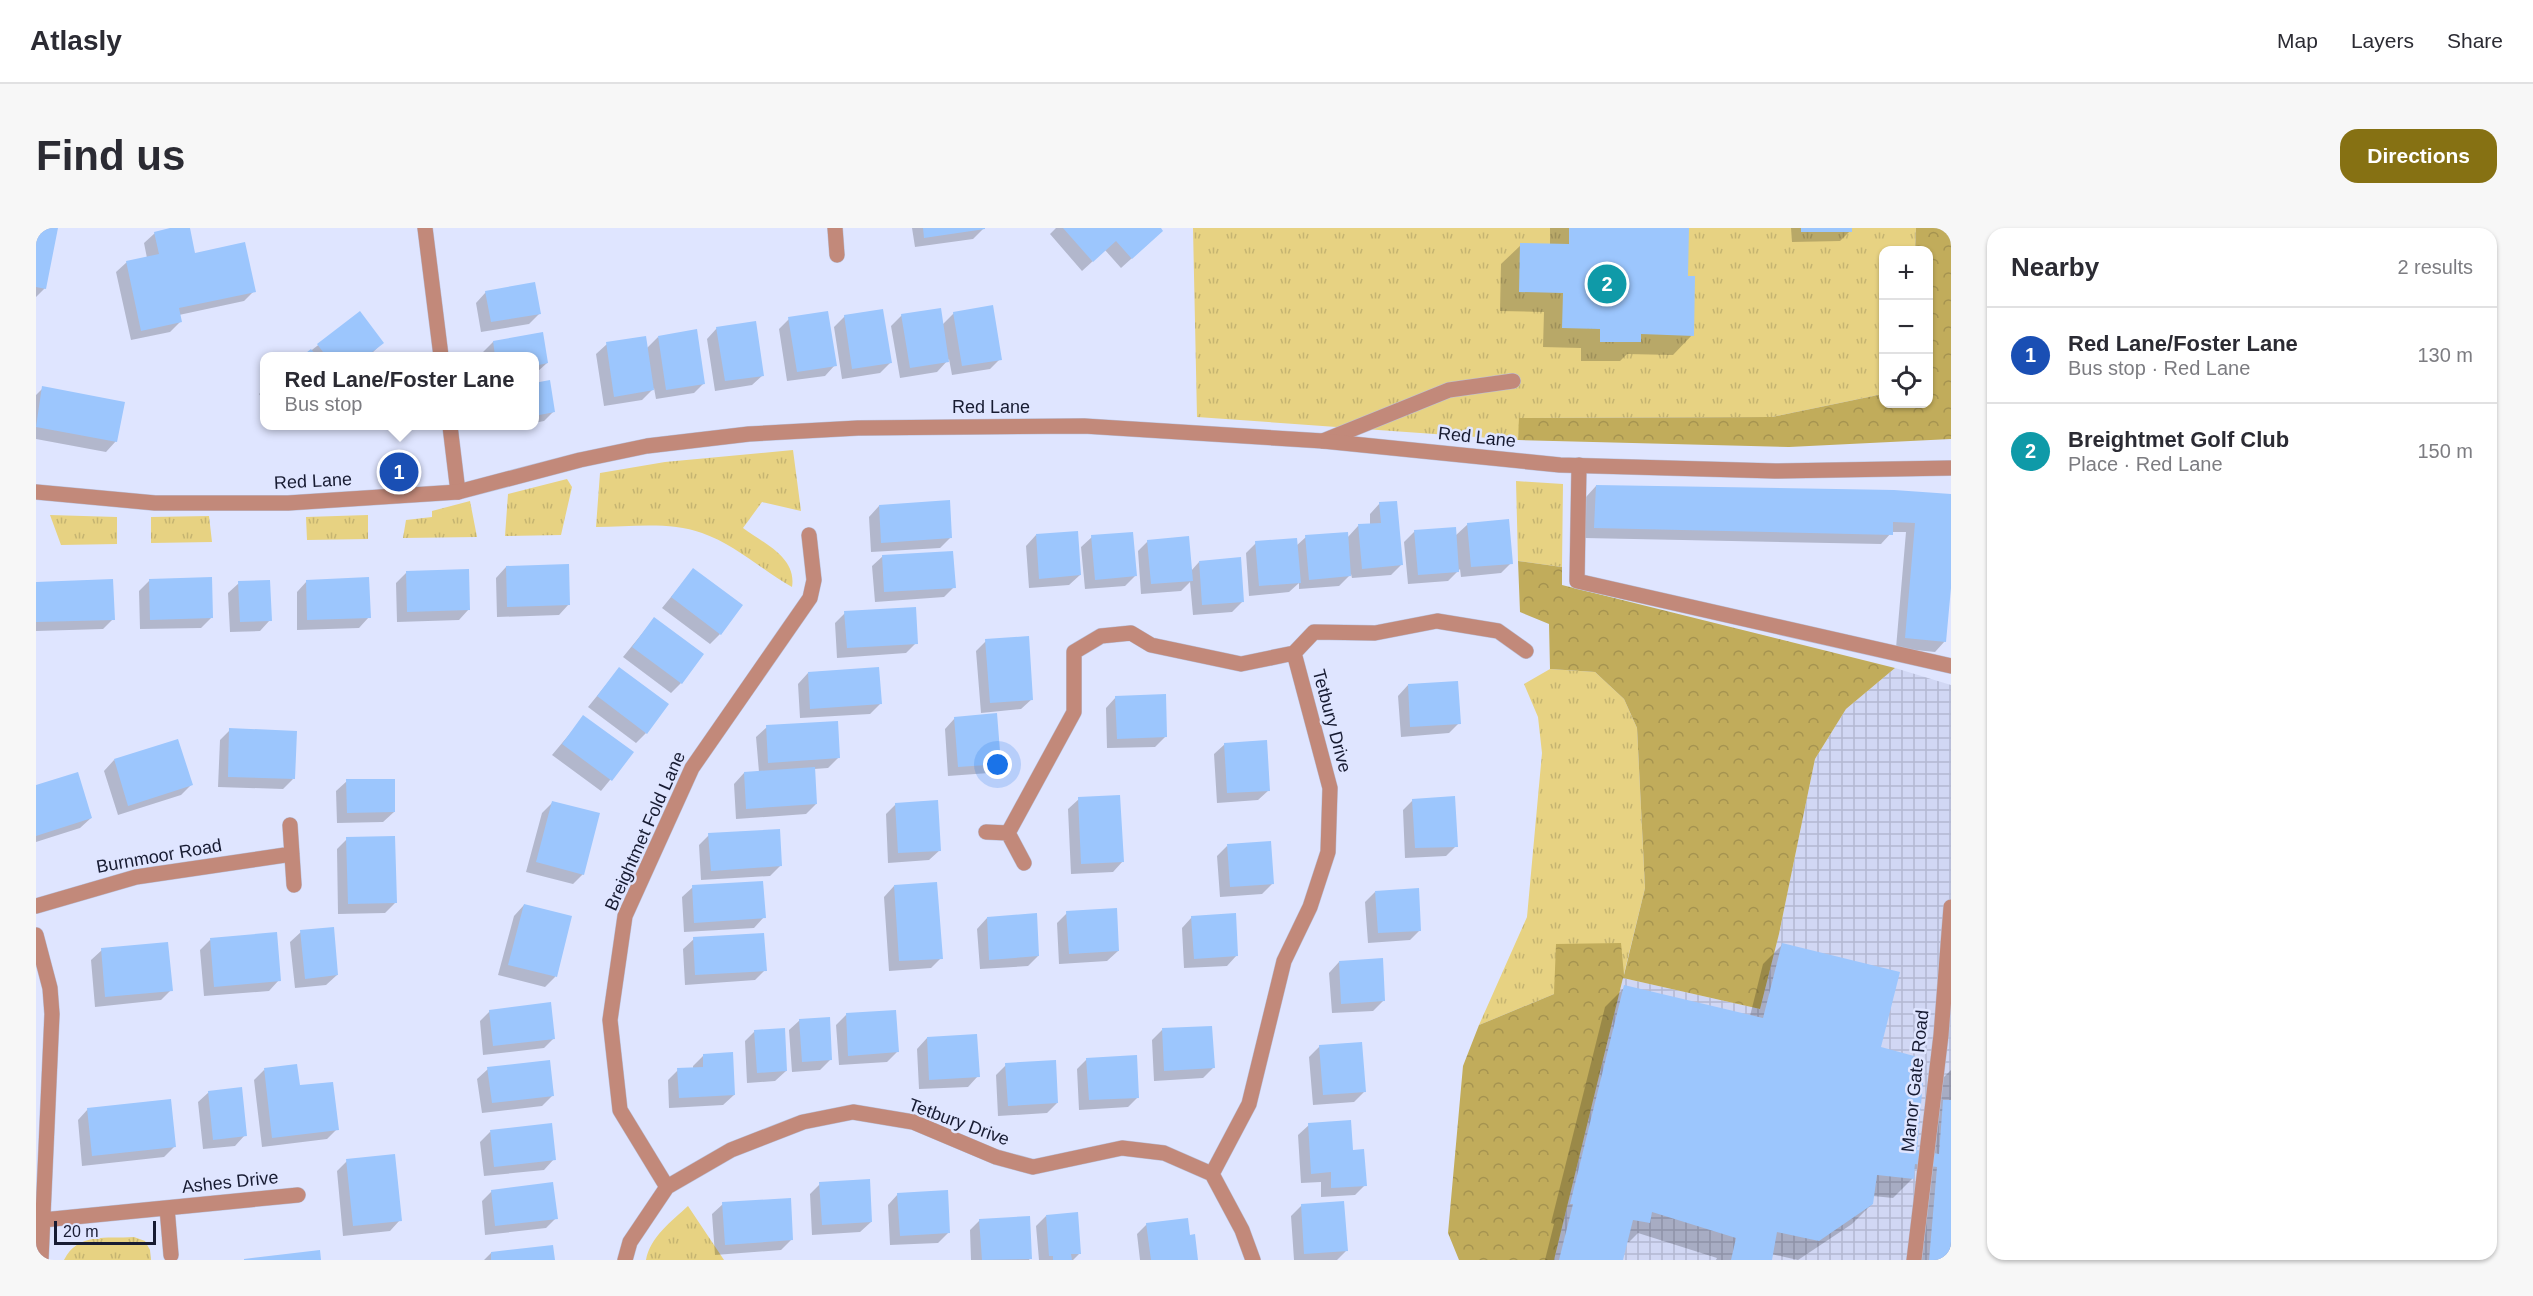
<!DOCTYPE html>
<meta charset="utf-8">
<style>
:root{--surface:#fff;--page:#f7f7f7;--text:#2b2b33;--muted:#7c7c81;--line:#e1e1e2;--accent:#867113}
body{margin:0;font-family:Helvetica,sans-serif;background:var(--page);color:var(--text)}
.controls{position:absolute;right:18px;top:18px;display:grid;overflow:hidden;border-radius:12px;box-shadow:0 2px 4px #0004}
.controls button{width:54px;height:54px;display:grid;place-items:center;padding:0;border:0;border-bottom:2px solid var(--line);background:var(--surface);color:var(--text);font:30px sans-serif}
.scale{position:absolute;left:18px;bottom:15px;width:102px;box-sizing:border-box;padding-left:6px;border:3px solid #171b32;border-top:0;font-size:16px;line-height:21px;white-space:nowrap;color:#171b32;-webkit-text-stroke:4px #dfe5ff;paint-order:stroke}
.you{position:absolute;left:962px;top:537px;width:21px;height:21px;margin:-15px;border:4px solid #fff;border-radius:50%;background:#1a73e8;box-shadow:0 0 0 9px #1a73e833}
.badge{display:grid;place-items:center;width:39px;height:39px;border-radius:50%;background:var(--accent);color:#fff;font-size:20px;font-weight:700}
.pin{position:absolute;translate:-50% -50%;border:3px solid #fff;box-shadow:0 2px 6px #0006}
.popup{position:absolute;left:224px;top:124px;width:279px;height:78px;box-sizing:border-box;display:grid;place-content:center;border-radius:12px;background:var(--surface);filter:drop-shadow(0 2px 4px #0005);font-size:20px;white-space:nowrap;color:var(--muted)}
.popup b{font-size:22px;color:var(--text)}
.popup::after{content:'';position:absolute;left:50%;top:100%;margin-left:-12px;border:12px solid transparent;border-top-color:var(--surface)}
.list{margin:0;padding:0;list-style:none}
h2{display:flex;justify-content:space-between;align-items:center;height:78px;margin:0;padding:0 24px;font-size:26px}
h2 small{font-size:20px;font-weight:400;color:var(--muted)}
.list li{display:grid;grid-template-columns:39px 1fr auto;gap:18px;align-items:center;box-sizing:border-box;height:96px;padding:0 24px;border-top:2px solid var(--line)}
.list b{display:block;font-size:22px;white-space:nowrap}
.list p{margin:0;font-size:20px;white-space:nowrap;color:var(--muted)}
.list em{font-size:20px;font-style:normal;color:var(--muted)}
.icon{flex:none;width:33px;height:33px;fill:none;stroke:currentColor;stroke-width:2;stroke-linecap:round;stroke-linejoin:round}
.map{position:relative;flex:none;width:1915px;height:1032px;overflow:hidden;border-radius:18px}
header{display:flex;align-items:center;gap:36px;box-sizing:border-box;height:84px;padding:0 30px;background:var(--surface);border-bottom:2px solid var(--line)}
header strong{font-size:28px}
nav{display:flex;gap:33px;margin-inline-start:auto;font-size:21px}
.intro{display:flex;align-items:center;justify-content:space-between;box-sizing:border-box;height:144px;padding:0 36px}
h1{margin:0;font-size:42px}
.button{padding:15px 27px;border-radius:18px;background:var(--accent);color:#fff;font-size:21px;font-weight:700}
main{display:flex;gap:36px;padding:0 36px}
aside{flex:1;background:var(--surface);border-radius:18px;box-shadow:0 2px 4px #0004}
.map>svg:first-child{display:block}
.industrial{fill:url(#industrial-grid)}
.grass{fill:url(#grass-tufts)}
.forest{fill:url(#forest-crowns)}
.shadow{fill:#0003}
.building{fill:#9cc6fd}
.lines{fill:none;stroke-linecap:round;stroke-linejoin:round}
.service-casing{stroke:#bbc1da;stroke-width:16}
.minor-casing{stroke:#bbc1da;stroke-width:16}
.tertiary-casing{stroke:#bbc1da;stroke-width:16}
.service{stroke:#c2897a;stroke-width:15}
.minor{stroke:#c2897a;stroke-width:15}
.tertiary{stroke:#c2897a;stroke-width:15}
.labels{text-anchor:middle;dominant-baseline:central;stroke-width:5;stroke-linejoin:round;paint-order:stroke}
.street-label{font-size:18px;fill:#171b32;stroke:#dfe5ff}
</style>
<header>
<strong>Atlasly</strong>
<nav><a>Map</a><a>Layers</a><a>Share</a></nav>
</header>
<div class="intro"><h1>Find us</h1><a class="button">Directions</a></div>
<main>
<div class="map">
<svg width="1915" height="1032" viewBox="0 0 1915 1032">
<defs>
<pattern id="industrial-grid" width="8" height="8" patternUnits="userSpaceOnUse" patternTransform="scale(1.5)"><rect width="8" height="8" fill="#d1d7f4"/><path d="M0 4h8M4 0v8" fill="none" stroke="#b3b8d2"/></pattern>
<pattern id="grass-tufts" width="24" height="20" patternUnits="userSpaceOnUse" patternTransform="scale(1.5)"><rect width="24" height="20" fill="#e7d282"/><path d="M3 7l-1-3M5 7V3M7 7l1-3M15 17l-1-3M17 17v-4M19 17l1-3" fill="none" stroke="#c5b471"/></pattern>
<pattern id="forest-crowns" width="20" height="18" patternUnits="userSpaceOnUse" patternTransform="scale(1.5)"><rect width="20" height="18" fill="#c1ac5b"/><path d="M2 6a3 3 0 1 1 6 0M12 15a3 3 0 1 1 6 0" fill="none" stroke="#a59350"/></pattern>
</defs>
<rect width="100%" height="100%" fill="#dfe5ff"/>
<path class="industrial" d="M1859,440L1915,457V1032H1518L1587,750L1724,781L1743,706L1779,531L1810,481Z"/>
<path class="grass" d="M1157,0H1880L1879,22H1848L1847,166L1736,189L1484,190L1482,212L1161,189Z
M757,222L765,283L726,274L707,300C727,315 761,329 756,359C726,342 698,316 666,305C633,293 594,299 560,299L564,245L629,234Z
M531,251L536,259L525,307L469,308L472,266Z
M1480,253L1527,256L1526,339L1482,333Z
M434,273L441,309L367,310L370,292L396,289V283Z
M14,287L81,289V316L25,317Z
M332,287V311L271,312L270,289Z
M173,288L176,314L115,315V289Z
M1514,441L1559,444L1588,471L1601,500L1609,660L1587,750L1518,766L1443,797L1491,689L1506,525L1502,489L1488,456Z
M652,978L688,1032H610C614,1009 636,993 652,978Z
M98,1009L109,1013L114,1022L115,1032H28C42,1004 70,1011 98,1009Z"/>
<path class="forest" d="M1880,0H1915V211L1753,219L1482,212L1483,190L1736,189L1847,166L1848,176H1892V22H1879Z
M1482,333L1526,339V357L1859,440L1810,481L1779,531L1743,706L1724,781L1587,750L1518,1032H1423L1412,1005L1427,838L1443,797L1518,766L1520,716L1585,715L1588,747L1609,660L1601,500L1588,471L1559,444L1514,441L1513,396L1484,384Z"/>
<path class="shadow" d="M0,0H20L9,60L0,69Z
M140,0H152L158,27L218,63L208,73L143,87L144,94L134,104L95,112L80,44L91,34L111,30L108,15L119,5Z
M876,0H947V1L937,11L879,19Z
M1020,0H1123L1115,13L1085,40L1069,22L1046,43L1014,6Z
M1514,0H1651L1650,50L1656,107L1637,127L1591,126L1584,133H1545V120L1507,119L1508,84L1464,83L1465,36L1485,17H1514Z
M1755,0H1814V3L1804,13L1756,14Z
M450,64L504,85L493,96L445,104L440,75Z
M324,85L346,115L336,125L332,128H268Z
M918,85L964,131L954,141L916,147L913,131L901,144L864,150L855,98L866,87L906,97Z
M809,88L854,135L844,145L806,151L798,99Z
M753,91L799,137L789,148L751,153L743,101Z
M681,100L727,147L716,157L679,163L671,111Z
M505,105L511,135L500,145H498V128H448L447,124L457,114Z
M622,109L668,155L658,165L620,171L618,160L606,172L568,178L560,126L571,116L610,121Z
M498,157L518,183L508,193L498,195Z
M7,160L80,213L70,224L0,211V167Z
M228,161V173L223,166Z
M458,198H485L459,202Z
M1560,258L1915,268V339L1909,413L1899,424L1860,420L1870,304H1856L1845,316L1548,310L1550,269Z
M1344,275L1365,337L1355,347L1316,350L1315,346L1303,358L1263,361V355L1253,364L1213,368L1210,325L1220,315L1260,318L1270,309L1311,310L1322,298L1334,297V286Z
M843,278L915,309L904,320L835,324L833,289Z
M1432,296L1475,335L1465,345L1425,349L1424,341L1412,353L1372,356L1368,314L1379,303L1419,308Z
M1000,307L1044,347L1033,357L993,360L990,318Z
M1056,309L1099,348L1089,358L1049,361L1045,319Z
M1112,313L1155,343L1163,334L1207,373L1196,384L1157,387L1154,354L1145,363L1105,366L1102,323Z
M847,328L918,359L908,369L839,374L836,338Z
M470,339L533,376L523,387L461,389L460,350Z
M657,342L684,406L674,416L626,380Z
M370,345L433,381L423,392L361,394L360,355Z
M113,353L176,389L165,400L104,401L103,363Z
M271,353L333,389L323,400L261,402V364Z
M0,355L77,391L67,401L0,403Z
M203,355L234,392L224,403L194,404L192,365Z
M809,385L880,415L870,425L801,430L799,395Z
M618,391L645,455L635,465L587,429Z
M950,413L996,471L985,481L945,485L940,423Z
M583,441L610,505L600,515L552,479Z
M772,445L844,476L834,486L764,490L762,456Z
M1372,457L1423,495L1413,505L1365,509L1362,468Z
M1080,469L1130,508L1119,519L1071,520L1070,480Z
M548,489L596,525L565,563L516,527Z
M919,490L963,535L953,545L912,548L909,501Z
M731,499L803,529L792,540L778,541L780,576L770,586L700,591L698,556L708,545L723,544L720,509Z
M194,502L257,551L247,561L182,559L184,512Z
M1189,516L1233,562L1222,572L1181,575L1178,526Z
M78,532L155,557L145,567L82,587L68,543Z
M311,553L358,584L347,594L301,595L300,563Z
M0,559L55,590L44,600L0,614Z
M1043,571L1087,633L1077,644L1035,646L1032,581Z
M1377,572L1420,618L1410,628L1369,630L1367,582Z
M516,575L547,646L537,656L490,644L506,585Z
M860,576L904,622L893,632L852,635L850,586Z
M673,607L745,637L734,648L665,652L663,617Z
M311,611L359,675L349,685L302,686L301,621Z
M1191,618L1236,656L1226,666L1184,669L1181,628Z
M858,658L905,730L895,740L853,743L848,669Z
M657,659L728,689L718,700L648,704L646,669Z
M1339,664L1384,702L1374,712L1332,715L1329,674Z
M488,677L535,689L519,749L509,759L462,747L478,688Z
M1031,685L1082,723L1071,733L1023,736L1021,695Z
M1156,689L1201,727L1191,738L1148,740L1146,700Z
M951,690L1002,728L992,738L944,741L941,701Z
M265,704L301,747L290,757L259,760L254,714Z
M658,711L729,742L719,752L649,757L647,721Z
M174,712L243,752L233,763L168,768L164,722Z
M1747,716L1843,820L1879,926L1886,924L1899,858L1915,842V1032H1876L1884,941H1877L1876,951L1857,970L1837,968L1836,976L1816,996L1762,1032L1735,1026L1734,1032H1680L1681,1030L1602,1005L1593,1014H1590L1585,1032H1509L1518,996L1515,995L1569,779L1589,759L1714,788L1727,736Z
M66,722L135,762L125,772L59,779L55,732Z
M1303,734L1348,772L1337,783L1296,785L1293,745Z
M454,783L518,810L508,820L447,827L444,793Z
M811,786L861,824L851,834L803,837L800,797Z
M764,792L794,832L784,842L756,844L753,802Z
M1126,802L1177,840L1167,850L1118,853L1116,812Z
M719,803L750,843L739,853L711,855L709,813Z
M891,810L942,848L932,859L883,861L881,821Z
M1284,818L1328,864L1318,874L1277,877L1273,829Z
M667,828L698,867L687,877L633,880L632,852L642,842L657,841V838Z
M1051,831L1102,869L1092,879L1043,882L1041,841Z
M970,837L1021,875L1011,885L962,888L960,847Z
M452,841L516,868L506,878L446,885L441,851Z
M228,842L262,859L301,901L291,911L226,919L218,852Z
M173,864L209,907L199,918L167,921L162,874Z
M52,881L138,919L128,929L46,938L42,892Z
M1273,897L1316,923L1329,957L1319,967L1285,969V954L1265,955L1262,907Z
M454,904L518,931L508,942L448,948L444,914Z
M311,933L364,992L354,1003L307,1008L301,943Z
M784,956L835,994L824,1004L776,1007L774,966Z
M456,963L520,990L510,1000L449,1007L446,973Z
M862,966L913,1004L902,1015L854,1017L852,977Z
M687,976L755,1012L745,1022L679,1027L676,986Z
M1266,977L1310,1023L1301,1032H1258L1255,988Z
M1010,988L1044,1025L1037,1032H1003L1000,998Z
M944,992L994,1030L993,1032H935L934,1002Z
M1111,996L1153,1008L1160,1032H1104L1101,1006Z
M455,1025L517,1032H448Z"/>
<path class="building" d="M0,0H22L10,61L0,59Z
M134,0H154L159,25L209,14L220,64L143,80L146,94L105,103L90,33L123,26L118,4Z
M887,0H949V1L888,10Z
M1027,0H1125L1127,3L1096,31L1080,13L1057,34Z
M1533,0H1653L1652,48H1659L1658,108L1605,106V114H1564V101L1526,100L1527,65L1483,64L1484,15L1533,16Z
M1765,0H1816V4H1765Z
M499,54L505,86L455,94L449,63Z
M957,77L966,132L926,138L917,84Z
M905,80L913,134L874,140L865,86Z
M847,81L856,135L816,141L808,87Z
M324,83L348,115L331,128H290L281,116Z
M792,83L801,138L761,144L752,89Z
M720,93L728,148L689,153L680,99Z
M661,101L669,156L630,162L622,108Z
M507,104L512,135L498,138V128H459L457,113Z
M610,108L618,162L578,169L570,114Z
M275,121L281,128H266Z
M514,152L519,184L498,188V155Z
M6,158L89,174L81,214L0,199Z
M1560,257L1858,262L1915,266V360L1910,414L1869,410L1879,295L1857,294V307L1558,300Z
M914,272L916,310L845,315L843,277Z
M1361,273L1367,337L1326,341L1322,296L1345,295L1343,274Z
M1473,291L1477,336L1435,339L1431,295Z
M1420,299L1423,344L1382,347L1378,302Z
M1042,303L1045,347L1003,351L1000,306Z
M1097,304L1101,348L1059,352L1055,307Z
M1312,304L1315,348L1273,352L1269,307Z
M1153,308L1157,353L1115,356L1111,312Z
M1261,310L1265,355L1223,358L1219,313Z
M917,323L920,360L848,364L846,327Z
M1205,329L1208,374L1166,377L1163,333Z
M533,336L534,377L471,379L470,338Z
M657,340L707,377L685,407L635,369Z
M433,341L434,382L371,384L370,343Z
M176,349L177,390L114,392L113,351Z
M333,349L335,390L271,392L270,352Z
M77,351L79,392L0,394V354Z
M234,352L236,393L204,394L202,353Z
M880,379L882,416L811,420L808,383Z
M618,389L668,426L646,456L596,419Z
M993,408L997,472L954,475L949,411Z
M583,439L633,476L611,506L561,468Z
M843,439L846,476L774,481L772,444Z
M1422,453L1425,496L1374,499L1372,456Z
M1130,466L1131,509L1081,511L1079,468Z
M961,485L965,536L922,539L918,489Z
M547,487L598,524L576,553L526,516Z
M802,493L804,530L732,535L730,497Z
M193,500L261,503L259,551L192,549Z
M142,511L157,557L92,578L78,531Z
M1231,512L1234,563L1191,565L1188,515Z
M779,539L781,576L710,581L708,544Z
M42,544L56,590L0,608V557Z
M310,551H359V584L311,585Z
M1084,567L1088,634L1045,636L1042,569Z
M1419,568L1422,619L1379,620L1376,571Z
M902,572L905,623L862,625L859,575Z
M516,573L564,585L548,647L500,634Z
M744,601L746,638L675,643L672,605Z
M359,608L361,675L312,676L310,609Z
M1235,613L1238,656L1194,659L1191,616Z
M727,653L730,690L658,695L656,657Z
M901,654L907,731L863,733L858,657Z
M1383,660L1385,703L1342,705L1339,663Z
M488,676L536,688L521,749L472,737Z
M1081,680L1083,723L1033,726L1030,683Z
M1001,685L1003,728L953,732L951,689Z
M1200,685L1202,728L1158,731L1155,688Z
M298,699L302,747L269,751L264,702Z
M241,704L245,753L178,759L174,710Z
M728,705L731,743L659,747L657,709Z
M132,714L137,763L69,769L65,720Z
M1746,715L1864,744L1845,819L1889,831L1881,922L1903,926L1907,872H1915V1032H1893L1901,939L1879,936L1878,951L1841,947L1837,976L1783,1013L1741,1004L1736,1032H1695L1700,1010L1616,984L1614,995L1597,992L1587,1032H1523L1537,976H1534L1588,757L1727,790Z
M1347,730L1349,773L1305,776L1303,733Z
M515,774L519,811L457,818L453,782Z
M860,782L863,824L812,828L810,785Z
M794,789L796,832L766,834L763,791Z
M1176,798L1179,840L1128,843L1126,800Z
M749,800L751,843L721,845L718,802Z
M941,806L944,849L893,852L891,809Z
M1326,814L1330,864L1287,867L1283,817Z
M697,824L699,867L643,870L641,840L667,839V826Z
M1101,827L1103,870L1053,872L1050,830Z
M514,832L518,868L456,875L451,839Z
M1020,832L1022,875L972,878L969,835Z
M261,836L264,857L297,854L303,902L236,910L228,840Z
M206,859L211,908L177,912L172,863Z
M135,871L140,919L56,928L51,880Z
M1315,892L1317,922L1328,921L1331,958L1295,960V944L1275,946L1272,895Z
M516,895L520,932L458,939L454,902Z
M359,926L366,993L317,998L310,931Z
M834,951L836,994L786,997L783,954Z
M517,954L522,991L459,998L455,962Z
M912,962L914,1005L864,1008L861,965Z
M755,970L757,1012L689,1017L686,974Z
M1308,973L1312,1023L1268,1026L1265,976Z
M1042,984L1045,1026H1035L1036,1032H1017V1028H1013L1010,987Z
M994,988L996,1031L946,1032L943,991Z
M1152,990L1154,1007L1159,1006L1162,1032H1115L1110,995Z
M517,1017L519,1032H455V1024Z
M284,1022L285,1032H208V1031Z"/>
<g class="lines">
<g class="service-casing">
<path id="service" d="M1287,213L1413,162L1477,153
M1543,237L1541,353L1915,438
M1878,1032L1905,807L1915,679"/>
</g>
<g class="minor-casing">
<path id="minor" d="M389,0L405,128
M799,0L801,27
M414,198L422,264
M254,597L258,657
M950,604L972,605L988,635
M972,605L1038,484V424L1065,408L1095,405L1115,417L1205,436L1258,425L1278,404L1339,405L1401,393L1462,403L1490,423
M0,678L100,649L256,626
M0,707L14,760L16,786L5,1032
M631,959L584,882L574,792L589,688L656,540L774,370L778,352L773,307
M131,980L135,1027
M7,992L262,967
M589,1032L594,1014L631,959L695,922L767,894L817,884L877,894L960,929L997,939L1086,920L1128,925L1176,946
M1217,1032L1206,1002L1176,946L1213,876L1248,733L1274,679L1292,624L1294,560L1258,425"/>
</g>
<g class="tertiary-casing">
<path id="tertiary" d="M0,264L119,275H252L422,264L544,232L611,218L713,206L822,200L1048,198L1287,213L1524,237L1739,243L1915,240"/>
</g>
<use href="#service" class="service"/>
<use href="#minor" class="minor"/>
<use href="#tertiary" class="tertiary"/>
</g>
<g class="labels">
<g class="street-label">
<text x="955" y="179">Red Lane</text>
<text transform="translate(1441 209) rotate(6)">Red Lane</text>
<text transform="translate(277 253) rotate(-3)">Red Lane</text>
<text transform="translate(1296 493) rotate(75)">Tetbury Drive</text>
<text transform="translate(609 603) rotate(-66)">Breightmet Fold Lane</text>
<text transform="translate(123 628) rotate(-10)">Burnmoor Road</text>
<text transform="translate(1879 853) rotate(-84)">Manor Gate Road</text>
<text transform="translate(923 894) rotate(20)">Tetbury Drive</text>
<text transform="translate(194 954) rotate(-6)">Ashes Drive</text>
</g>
</g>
</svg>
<div class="controls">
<button>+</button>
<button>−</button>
<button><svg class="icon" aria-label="locate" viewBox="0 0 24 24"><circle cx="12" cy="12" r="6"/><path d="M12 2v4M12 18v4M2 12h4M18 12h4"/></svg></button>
</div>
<div class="scale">20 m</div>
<div class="you"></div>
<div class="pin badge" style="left:363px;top:244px;background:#1a4fb4">1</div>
<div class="popup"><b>Red Lane/Foster Lane</b>Bus stop</div>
<div class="pin badge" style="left:1571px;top:56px;background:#0f9aa8">2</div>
</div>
<aside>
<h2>Nearby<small>2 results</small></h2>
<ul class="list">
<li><span class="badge" style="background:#1a4fb4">1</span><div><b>Red Lane/Foster Lane</b><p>Bus stop · Red Lane</p></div><em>130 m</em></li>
<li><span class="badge" style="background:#0f9aa8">2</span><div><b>Breightmet Golf Club</b><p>Place · Red Lane</p></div><em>150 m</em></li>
</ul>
</aside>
</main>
